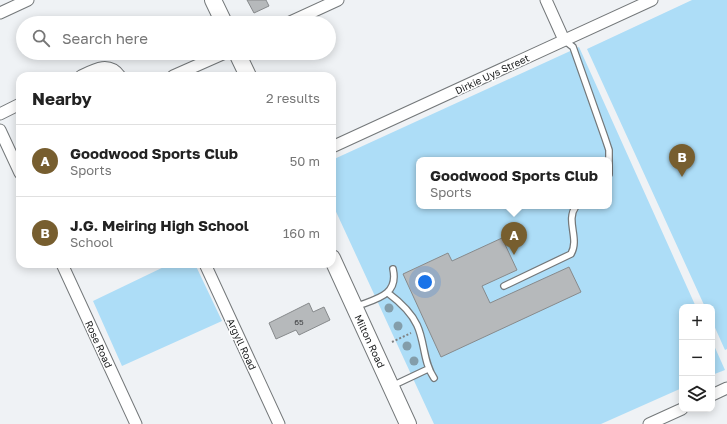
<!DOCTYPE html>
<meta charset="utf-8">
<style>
:root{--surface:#fff;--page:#f6f6f6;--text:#222;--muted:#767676;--line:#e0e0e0;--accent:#775e2f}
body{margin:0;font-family:"Golos Text",sans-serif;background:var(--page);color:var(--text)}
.controls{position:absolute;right:12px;bottom:12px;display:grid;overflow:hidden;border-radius:8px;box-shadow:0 2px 10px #0003}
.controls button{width:36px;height:36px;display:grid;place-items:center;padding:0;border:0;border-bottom:1px solid var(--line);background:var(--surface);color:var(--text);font:20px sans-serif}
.you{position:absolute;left:425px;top:282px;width:14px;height:14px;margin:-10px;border:3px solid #fff;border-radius:50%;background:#1a73e8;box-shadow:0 0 0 6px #1a73e833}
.badge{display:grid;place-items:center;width:26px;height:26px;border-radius:50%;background:var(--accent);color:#fff;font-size:13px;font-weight:700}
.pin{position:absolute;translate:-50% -33px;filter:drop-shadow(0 1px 2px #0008)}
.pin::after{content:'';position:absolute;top:21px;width:14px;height:12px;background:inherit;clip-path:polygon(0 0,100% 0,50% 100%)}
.popup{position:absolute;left:416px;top:157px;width:196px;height:52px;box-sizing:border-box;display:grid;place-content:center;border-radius:8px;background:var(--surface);filter:drop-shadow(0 1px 3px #0005);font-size:13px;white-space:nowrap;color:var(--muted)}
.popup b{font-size:15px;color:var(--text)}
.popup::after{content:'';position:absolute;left:50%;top:100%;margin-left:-8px;border:8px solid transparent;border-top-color:var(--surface)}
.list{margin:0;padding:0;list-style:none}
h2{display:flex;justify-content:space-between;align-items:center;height:52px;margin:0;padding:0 16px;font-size:17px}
h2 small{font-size:13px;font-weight:400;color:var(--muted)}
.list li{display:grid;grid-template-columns:26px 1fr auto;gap:12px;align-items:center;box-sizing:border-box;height:72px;padding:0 16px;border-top:1px solid var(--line)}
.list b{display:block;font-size:15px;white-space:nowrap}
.list p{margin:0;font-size:13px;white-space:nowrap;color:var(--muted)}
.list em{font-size:13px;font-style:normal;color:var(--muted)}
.icon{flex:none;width:22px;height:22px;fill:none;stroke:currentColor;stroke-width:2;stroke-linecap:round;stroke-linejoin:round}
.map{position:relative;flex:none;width:727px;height:424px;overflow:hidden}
.search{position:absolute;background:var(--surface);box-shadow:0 2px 10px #0003;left:16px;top:16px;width:320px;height:44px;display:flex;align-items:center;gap:10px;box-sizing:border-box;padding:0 14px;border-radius:22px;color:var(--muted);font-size:15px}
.panel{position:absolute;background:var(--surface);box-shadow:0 2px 10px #0003;left:16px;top:72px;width:320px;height:196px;border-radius:12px}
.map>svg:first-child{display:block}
.green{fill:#adddf7;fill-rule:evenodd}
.building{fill:#b6b9bb;stroke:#878a8c}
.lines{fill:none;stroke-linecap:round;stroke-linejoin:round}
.lane-casing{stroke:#74787a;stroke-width:8}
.street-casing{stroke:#74787a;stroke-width:13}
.secondary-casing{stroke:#74787a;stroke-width:18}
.path{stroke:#7f8284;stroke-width:2;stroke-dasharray:2 2;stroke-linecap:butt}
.lane{stroke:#fff;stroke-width:5.5}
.street{stroke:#fff;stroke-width:11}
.secondary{stroke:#fff;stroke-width:16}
.tree{fill:#839daa}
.labels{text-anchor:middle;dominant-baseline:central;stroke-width:3;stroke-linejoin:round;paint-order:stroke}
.number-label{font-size:8px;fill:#404244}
.street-label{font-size:10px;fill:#191b1c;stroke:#fff}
</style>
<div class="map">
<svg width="727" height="424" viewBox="0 0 727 424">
<rect width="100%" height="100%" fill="#eff2f5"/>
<path class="green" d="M692,0H727V349L725,350L712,321V307H705L587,49Z
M579,47L696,307H682V388L601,424H434L332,203V160ZM419,160H609V206H419Z
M170,264H195L222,321L122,366L93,301Z
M712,341L725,370L712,375Z"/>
<path class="building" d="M247,0H266L269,6L254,13Z
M502,238L517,270L482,286L490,303L569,267L581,292L441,357L403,274L448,253L452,261Z
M309,303L313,312L324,307L330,320L299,335L296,330L276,339L269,323Z"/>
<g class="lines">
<g class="lane-casing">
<path id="lane" d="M564,40L573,47L605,138L609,150V174
M504,286L571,254C580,238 565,221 576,206
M388,293C400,302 411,312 417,325C425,342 423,362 434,378
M355,307C375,299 399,296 393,269
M392,386L428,369"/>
</g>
<g class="street-casing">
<path id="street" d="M546,0L564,40
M0,13L28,0
M288,23L338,0
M81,76C95,69 109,61 120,76
M173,76L225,53
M0,114L20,104
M0,130L20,173
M332,147L652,0
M62,264L136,424
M205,264L279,424
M712,395L727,388
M649,424L682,409"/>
</g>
<g class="secondary-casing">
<path id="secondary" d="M213,0L224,23
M237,53L248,76
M332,258L408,424"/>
</g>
<path class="path" d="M392,342L411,333"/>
<use href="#lane" class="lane"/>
<use href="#street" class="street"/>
<use href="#secondary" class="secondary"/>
</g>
<g class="tree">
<circle cx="389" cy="308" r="4.5"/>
<circle cx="398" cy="326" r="4.5"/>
<circle cx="407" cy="346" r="4.5"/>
<circle cx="414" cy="361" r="4.5"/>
</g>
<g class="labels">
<g class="number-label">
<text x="299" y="322">65</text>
</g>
<g class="street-label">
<text transform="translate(492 74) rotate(-25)">Dirkie Uys Street</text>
<text transform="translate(370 341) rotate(65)">Milton Road</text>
<text transform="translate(99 344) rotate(65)">Rose Road</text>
<text transform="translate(242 344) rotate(65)">Argyll Road</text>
</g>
</g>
</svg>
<div class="controls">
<button>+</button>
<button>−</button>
<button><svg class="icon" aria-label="layers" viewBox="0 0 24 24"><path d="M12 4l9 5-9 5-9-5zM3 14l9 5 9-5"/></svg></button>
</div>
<div class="you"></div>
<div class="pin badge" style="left:514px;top:255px">A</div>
<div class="popup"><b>Goodwood Sports Club</b>Sports</div>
<div class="pin badge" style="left:682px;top:177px">B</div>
<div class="search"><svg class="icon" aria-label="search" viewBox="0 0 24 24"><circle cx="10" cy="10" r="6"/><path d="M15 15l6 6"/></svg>Search here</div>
<section class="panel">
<h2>Nearby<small>2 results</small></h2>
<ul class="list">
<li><span class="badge">A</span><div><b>Goodwood Sports Club</b><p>Sports</p></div><em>50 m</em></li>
<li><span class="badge">B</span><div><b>J.G. Meiring High School</b><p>School</p></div><em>160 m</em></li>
</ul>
</section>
</div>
